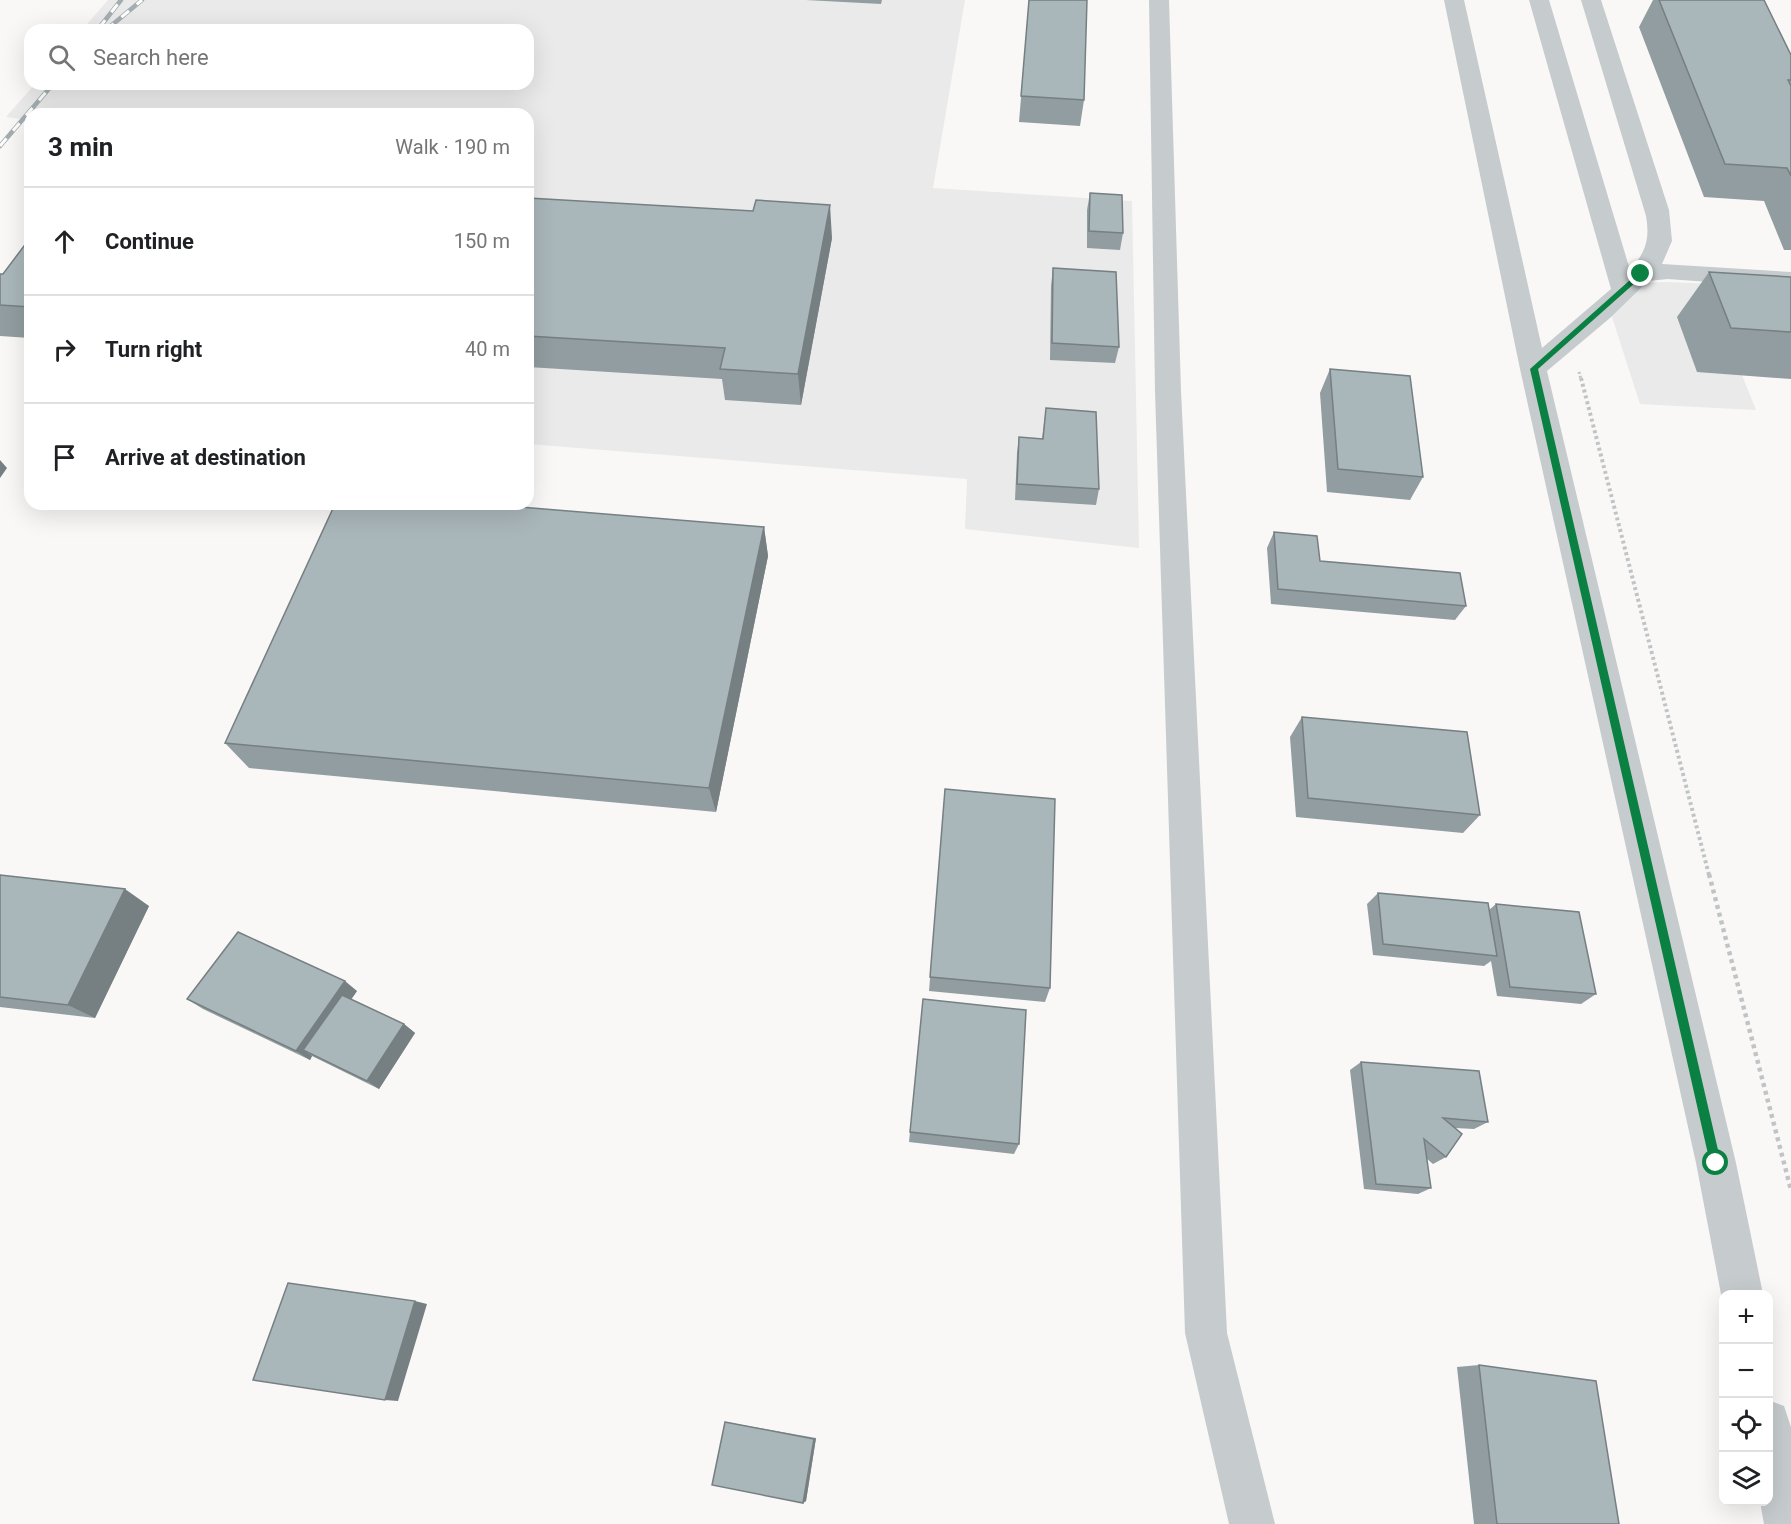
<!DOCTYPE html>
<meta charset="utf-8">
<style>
:root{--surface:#fff;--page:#f6f6f6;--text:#202124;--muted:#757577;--line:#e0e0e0}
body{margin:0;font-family:Roboto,sans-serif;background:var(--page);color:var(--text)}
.controls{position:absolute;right:18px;bottom:18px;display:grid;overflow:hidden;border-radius:12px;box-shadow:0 6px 24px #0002}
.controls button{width:54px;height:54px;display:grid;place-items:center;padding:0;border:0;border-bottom:2px solid var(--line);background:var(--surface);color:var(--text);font:30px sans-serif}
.stop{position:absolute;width:18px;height:18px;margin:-14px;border:4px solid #0b8043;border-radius:50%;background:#fff}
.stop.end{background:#0b8043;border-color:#fff;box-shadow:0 2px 6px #0008}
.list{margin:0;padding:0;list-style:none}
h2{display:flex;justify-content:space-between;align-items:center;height:78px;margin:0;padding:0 24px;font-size:26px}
h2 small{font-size:20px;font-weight:400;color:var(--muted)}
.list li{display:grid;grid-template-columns:39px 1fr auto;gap:18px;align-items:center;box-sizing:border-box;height:108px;padding:0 24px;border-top:2px solid var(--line)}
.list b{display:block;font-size:22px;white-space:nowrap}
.list em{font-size:20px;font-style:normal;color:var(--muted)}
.icon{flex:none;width:33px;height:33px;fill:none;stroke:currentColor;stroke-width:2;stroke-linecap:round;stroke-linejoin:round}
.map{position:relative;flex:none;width:1791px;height:1524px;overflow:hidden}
.search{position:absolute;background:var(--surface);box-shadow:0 6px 24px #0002;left:24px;top:24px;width:510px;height:66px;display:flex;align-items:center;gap:15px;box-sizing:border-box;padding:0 21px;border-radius:18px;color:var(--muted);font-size:22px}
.panel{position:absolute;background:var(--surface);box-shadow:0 6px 24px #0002;left:24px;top:108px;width:510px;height:402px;border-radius:18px}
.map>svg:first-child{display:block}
.built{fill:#e9eae9}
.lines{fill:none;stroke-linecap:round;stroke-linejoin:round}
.path-far2{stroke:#c1c4c6;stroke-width:3;stroke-dasharray:2 2;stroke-linecap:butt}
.path-far1{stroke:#c1c4c6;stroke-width:4;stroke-dasharray:3 3;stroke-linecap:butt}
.path{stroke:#c1c4c6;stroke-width:4.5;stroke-dasharray:4 4;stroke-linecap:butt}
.minor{fill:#c6cbce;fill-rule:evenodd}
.rail-casing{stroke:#a4adb1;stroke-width:4.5}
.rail{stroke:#fff;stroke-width:3;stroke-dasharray:10;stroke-linecap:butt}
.wall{fill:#919da0}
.shaded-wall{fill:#767f82}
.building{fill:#a9b6ba;stroke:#767f82;stroke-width:1.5}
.route{fill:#0b8043}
</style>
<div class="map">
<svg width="1791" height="1524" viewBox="0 0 1791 1524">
<rect width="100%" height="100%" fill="#f9f8f6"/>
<path class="built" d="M108,0H965L933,188L1132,201L1139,548L965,529L967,479L528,444V114H30V120L6,117L35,84H528V30H82Z
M1664,282L1744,285L1791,339V379L1742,375L1756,410L1640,404L1610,311L1641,283Z"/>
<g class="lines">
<path class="path-far2" d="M1579,372L1581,379"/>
<path class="path-far1" d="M1581,378L1709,875"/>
<path class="path" d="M1709,874L1791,1190"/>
<path class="minor" d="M1149,0H1169L1181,391L1227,1333L1275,1524H1229L1185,1333L1155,391Z
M1444,0H1464L1542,348L1611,289L1529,0H1549L1630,270C1646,252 1650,239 1646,216L1581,0H1601L1669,210L1672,241L1662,264L1791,272V288L1668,279L1648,281L1610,318L1547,371L1736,1163L1763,1294H1724V1300L1721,1294L1696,1163L1520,369Z
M1768,1400L1784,1406L1791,1427V1524H1764L1760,1502H1768Z"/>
<g class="rail-casing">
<path id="rail" d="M99,28L121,0
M106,30L142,0
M0,146L53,84"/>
</g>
<use href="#rail" class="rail"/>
</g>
<path class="wall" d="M806,0H882L881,4Z
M1029,0L1084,100L1080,126L1019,122Z
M1653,0H1764L1791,55V250H1784L1764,201L1704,197L1639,27Z
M1090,193L1123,233L1120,250L1087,248V210Z
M528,198L832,238L801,405L725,400L722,379L528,367Z
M30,238V338L0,336V274H3Z
M1053,268L1119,347L1115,363L1050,360L1051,286Z
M1709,272L1791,277V379L1697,372L1677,317Z
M1330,369L1423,477L1410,500L1327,492L1320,393Z
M1046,408L1099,489L1096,505L1015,500L1017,453L1019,437L1042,439Z
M764,527L768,556L716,812L249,768L225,743Z
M1274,532L1320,561L1466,606L1455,620L1271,604L1267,548Z
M1302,717L1480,815L1463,833L1296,817L1290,737Z
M945,789L1050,988L1045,1002L929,991Z
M0,875L149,906L95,1018L0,1007Z
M1378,893L1489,910L1496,904L1596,994L1581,1004L1497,996L1491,961L1484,966L1373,955L1367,904Z
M357,991L351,999L404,1024L415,1033L379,1089L312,1056L310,1060L203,1009L187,999Z
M1361,1062L1488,1122L1474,1129L1455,1128L1446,1157L1433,1164L1426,1158L1431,1188L1418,1194L1364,1189L1350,1070Z
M910,1132L1019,1144L1014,1154L909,1142Z
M1479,1365L1619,1524H1474L1457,1367Z
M725,1422L816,1438L806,1501L803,1503Z"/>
<path class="shaded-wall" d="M830,205L832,238L801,405L798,374Z
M0,460L7,468L0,478Z
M764,527L768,556L716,812L709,788Z
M125,889L149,906L95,1018L68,1005Z
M345,981L357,991L313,1055L303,1050L312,1056L310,1060L296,1051Z
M404,1024L415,1033L379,1089L367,1081Z
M415,1301L427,1304L398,1401L385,1400Z
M816,1438L806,1501L803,1503L814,1439Z"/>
<path class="building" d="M1029,0H1087L1084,100L1021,96Z
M1659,0H1764L1791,55V80H1788L1791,86V176L1787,168L1725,164Z
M115,110L187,114H112Z
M1090,193L1122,195L1123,233L1089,231Z
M528,198L753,211L756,200L830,205L798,374L720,369L725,348L528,336Z
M30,238V307L0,305V274H3Z
M1053,268L1116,272L1119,347L1052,343Z
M1709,272L1791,277V332L1731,328Z
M1330,369L1410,376L1423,477L1338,469Z
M1046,408L1096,412L1099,489L1017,484L1019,437L1043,439Z
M335,504H483L764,527L709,788L225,743Z
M1274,532L1317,536L1320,561L1460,573L1466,606L1278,589Z
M1302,717L1467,732L1480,815L1308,798Z
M945,789L1055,799L1050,988L930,977Z
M0,875L125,889L68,1005L0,997Z
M1378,893L1488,903L1497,956L1383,944Z
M1496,904L1579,912L1596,994L1510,987Z
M238,932L345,981L296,1051L187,999Z
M342,995L404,1024L367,1081L303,1050Z
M923,999L1026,1010L1019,1144L910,1132Z
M1361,1062L1479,1071L1488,1122L1443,1118L1462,1134L1446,1157L1424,1139L1431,1188L1376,1184Z
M288,1283L415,1301L385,1400L253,1380Z
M1479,1365L1596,1381L1619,1524H1497Z
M725,1422L814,1439L803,1503L712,1485Z"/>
<path class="route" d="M1639,272L1645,274L1538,369L1721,1163L1716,1169L1710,1163L1530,369Z"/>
</svg>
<div class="controls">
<button>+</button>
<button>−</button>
<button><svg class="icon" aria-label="locate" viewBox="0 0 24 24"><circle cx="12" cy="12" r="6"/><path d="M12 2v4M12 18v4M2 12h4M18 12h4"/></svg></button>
<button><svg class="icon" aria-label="layers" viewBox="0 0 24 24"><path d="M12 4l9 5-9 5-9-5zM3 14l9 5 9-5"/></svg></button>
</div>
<div class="stop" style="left:1716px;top:1163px"></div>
<div class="stop end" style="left:1641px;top:274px"></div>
<div class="search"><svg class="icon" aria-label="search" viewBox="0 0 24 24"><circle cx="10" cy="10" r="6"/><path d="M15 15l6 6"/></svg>Search here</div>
<section class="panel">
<h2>3 min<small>Walk · 190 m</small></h2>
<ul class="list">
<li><svg class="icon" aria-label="ahead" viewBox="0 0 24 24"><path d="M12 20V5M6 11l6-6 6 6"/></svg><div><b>Continue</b></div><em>150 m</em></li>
<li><svg class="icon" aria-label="right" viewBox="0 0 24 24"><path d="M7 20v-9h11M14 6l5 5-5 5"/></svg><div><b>Turn right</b></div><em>40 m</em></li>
<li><svg class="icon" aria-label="arrive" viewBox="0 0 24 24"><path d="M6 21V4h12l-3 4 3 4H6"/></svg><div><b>Arrive at destination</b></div></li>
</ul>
</section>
</div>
